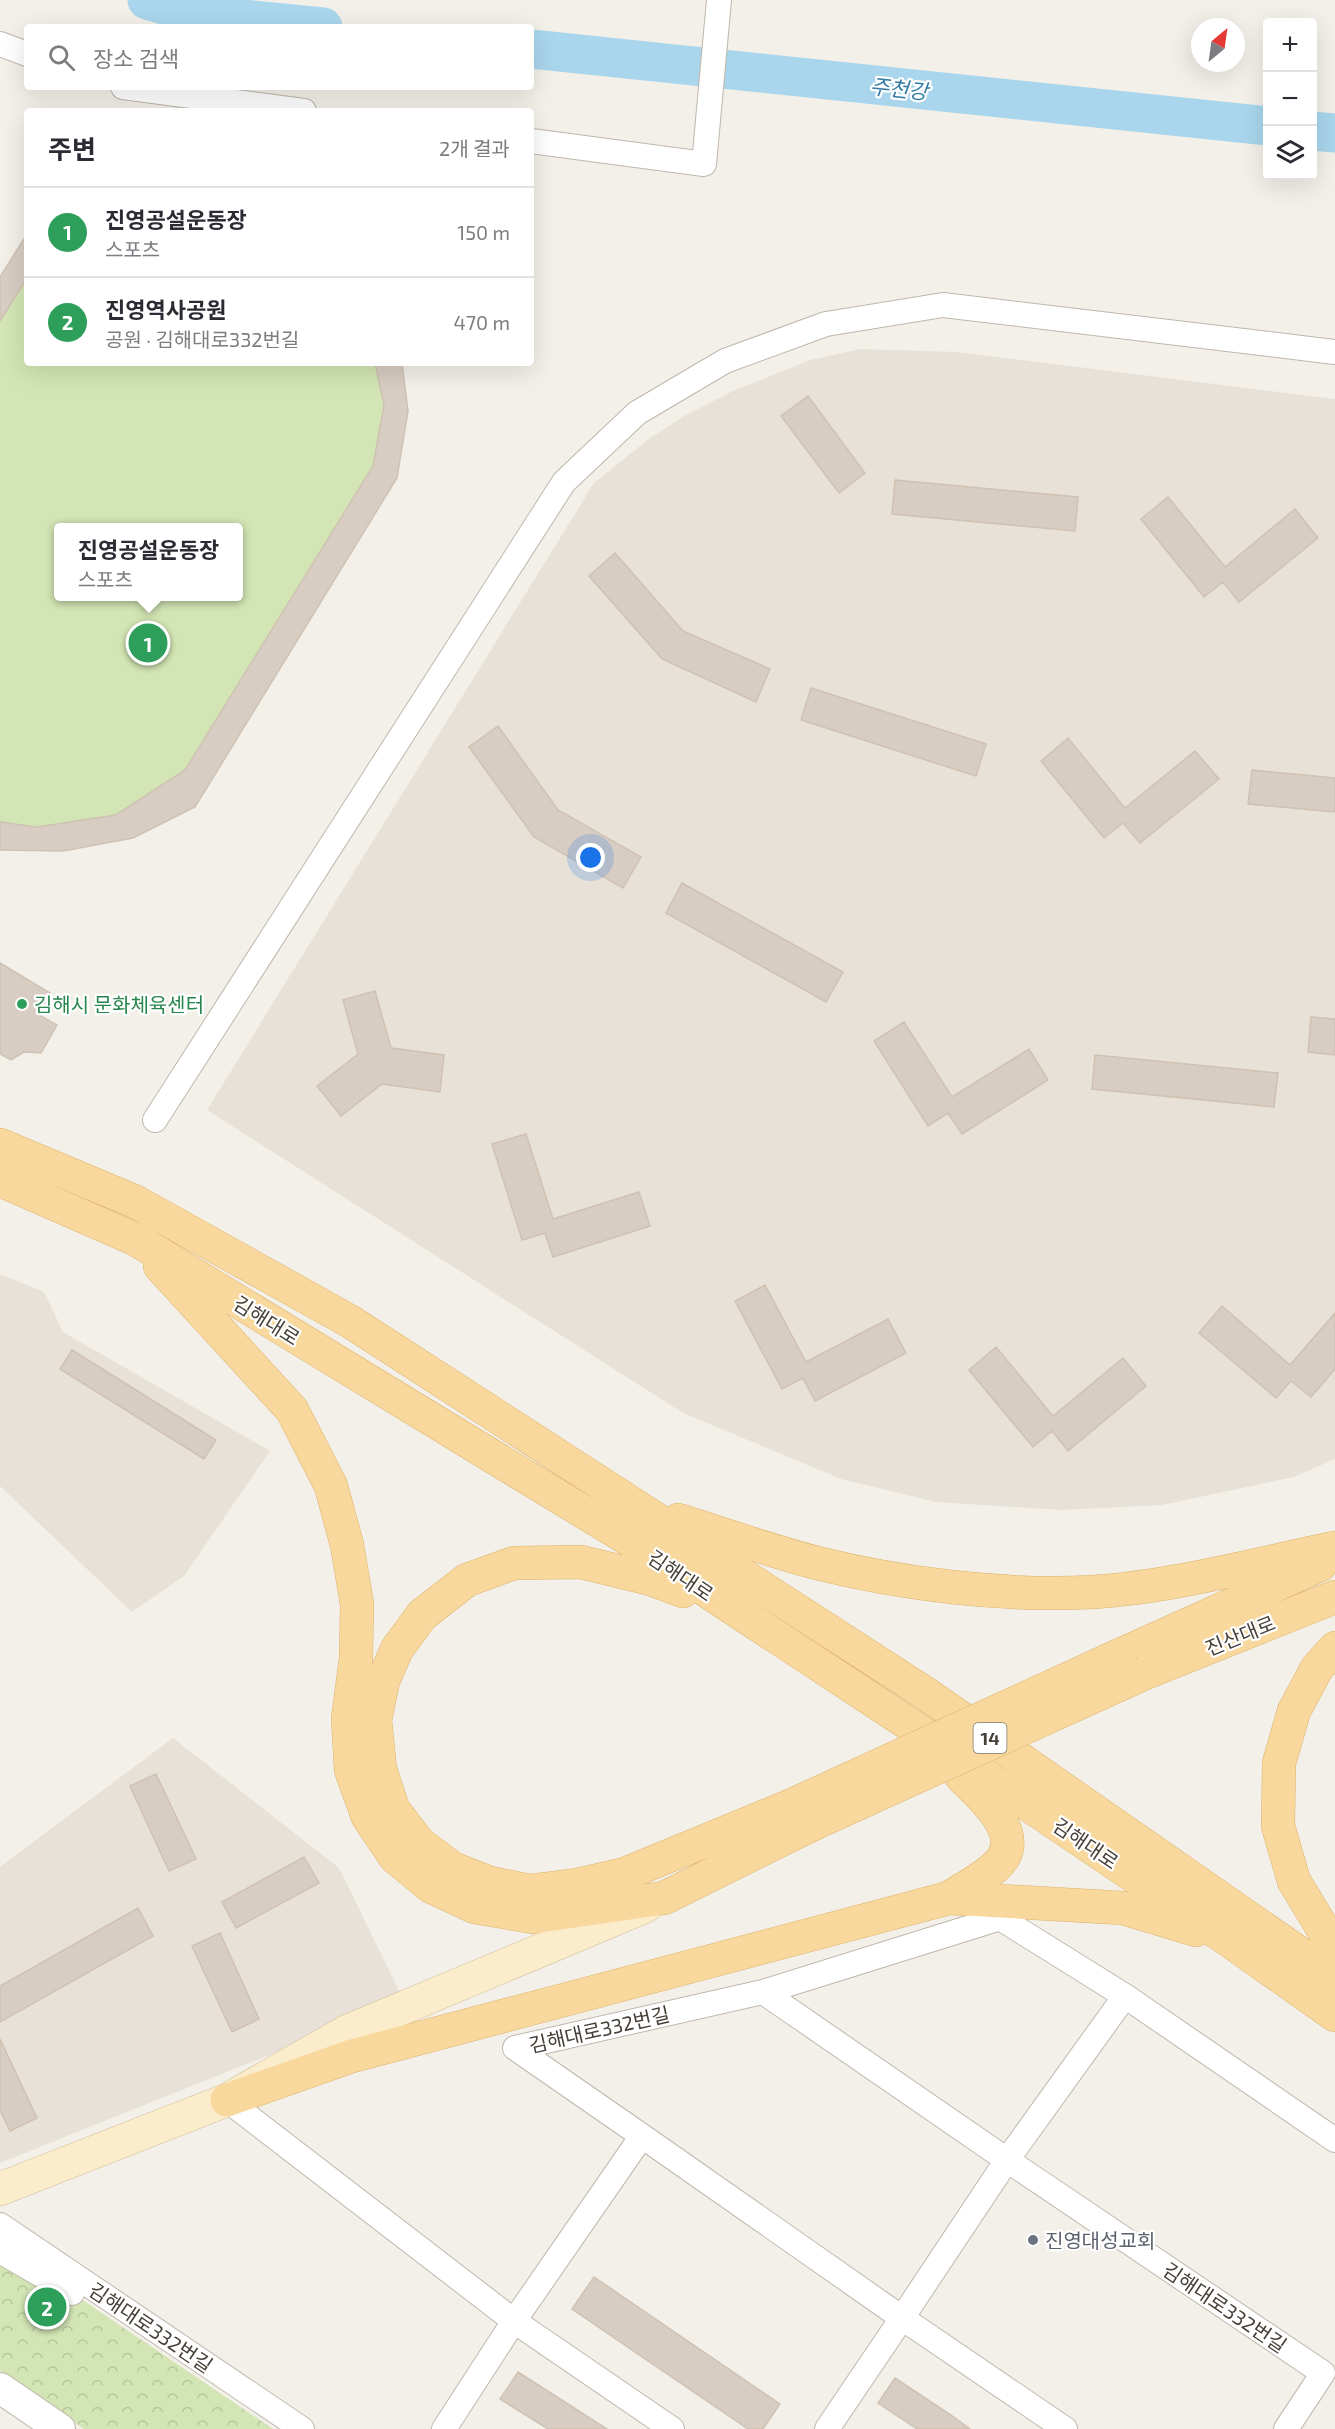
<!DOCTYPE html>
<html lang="ko">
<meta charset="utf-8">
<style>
:root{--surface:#fff;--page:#f7f7f7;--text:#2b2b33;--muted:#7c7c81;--line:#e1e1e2;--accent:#ed3626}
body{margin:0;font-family:"Exo 2","Noto Sans KR",sans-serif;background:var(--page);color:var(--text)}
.controls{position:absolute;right:18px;top:18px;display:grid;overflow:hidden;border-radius:6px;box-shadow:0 6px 24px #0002}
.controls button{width:54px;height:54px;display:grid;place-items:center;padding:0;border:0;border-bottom:2px solid var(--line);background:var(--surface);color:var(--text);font:30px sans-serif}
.compass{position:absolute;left:1191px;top:18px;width:54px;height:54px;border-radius:50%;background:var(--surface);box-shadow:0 6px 24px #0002;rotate:29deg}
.you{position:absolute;left:591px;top:858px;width:21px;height:21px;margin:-15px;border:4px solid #fff;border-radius:50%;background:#1a73e8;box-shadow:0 0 0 9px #1a73e833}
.badge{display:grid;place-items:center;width:39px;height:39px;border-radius:50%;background:var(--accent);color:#fff;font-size:20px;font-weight:700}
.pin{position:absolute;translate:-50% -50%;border:3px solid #fff;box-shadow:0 2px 6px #0006}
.popup{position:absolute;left:54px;top:523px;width:189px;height:78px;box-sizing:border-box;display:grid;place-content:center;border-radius:6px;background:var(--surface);filter:drop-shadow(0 2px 4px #0005);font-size:20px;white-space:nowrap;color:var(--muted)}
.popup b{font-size:22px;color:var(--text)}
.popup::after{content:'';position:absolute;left:50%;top:100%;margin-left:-12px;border:12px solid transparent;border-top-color:var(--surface)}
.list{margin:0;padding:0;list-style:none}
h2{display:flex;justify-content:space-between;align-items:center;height:78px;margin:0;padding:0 24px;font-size:26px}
h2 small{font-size:20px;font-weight:400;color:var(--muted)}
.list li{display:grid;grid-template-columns:39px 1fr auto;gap:18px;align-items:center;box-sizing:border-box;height:90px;padding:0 24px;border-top:2px solid var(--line)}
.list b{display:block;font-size:22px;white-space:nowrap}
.list p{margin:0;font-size:20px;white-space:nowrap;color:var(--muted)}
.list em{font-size:20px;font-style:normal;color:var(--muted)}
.icon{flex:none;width:33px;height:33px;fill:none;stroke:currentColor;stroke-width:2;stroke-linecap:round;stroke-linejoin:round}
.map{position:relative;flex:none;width:1335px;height:2429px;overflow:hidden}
.search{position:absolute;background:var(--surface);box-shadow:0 6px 24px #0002;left:24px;top:24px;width:510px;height:66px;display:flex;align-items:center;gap:15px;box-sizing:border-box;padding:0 21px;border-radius:6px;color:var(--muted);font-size:22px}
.panel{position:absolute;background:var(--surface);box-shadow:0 6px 24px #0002;left:24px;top:108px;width:510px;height:258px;border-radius:6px}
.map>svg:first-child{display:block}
.residential{fill:#e7e1d7}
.grass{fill:#d3e5b4;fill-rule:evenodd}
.park{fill:url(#park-crowns)}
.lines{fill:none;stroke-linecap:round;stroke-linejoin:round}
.river{stroke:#a9d6ec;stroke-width:39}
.building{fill:#d8cdc2;stroke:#cfc2b3;stroke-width:1.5}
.minor-casing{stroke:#bfb7ac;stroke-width:26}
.tertiary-casing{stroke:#bfb7ac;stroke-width:32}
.secondary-casing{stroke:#d1bf9b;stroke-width:34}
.primary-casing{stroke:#ddb36d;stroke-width:34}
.minor{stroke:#fff;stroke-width:24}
.tertiary{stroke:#fff;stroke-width:30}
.secondary{stroke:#fbeccb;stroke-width:33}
.primary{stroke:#f8d89d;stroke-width:33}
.primary-bridge-casing{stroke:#ddb36d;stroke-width:34;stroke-linecap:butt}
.primary-bridge{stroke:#f8d89d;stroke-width:33}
.leisure-dot{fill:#2e9e5b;stroke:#fff;stroke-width:2}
.worship-dot{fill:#6b7280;stroke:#fff;stroke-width:2}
.labels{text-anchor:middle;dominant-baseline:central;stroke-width:4.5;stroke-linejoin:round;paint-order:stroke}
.shield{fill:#fff;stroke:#7e7974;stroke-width:1.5}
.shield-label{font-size:18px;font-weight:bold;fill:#474038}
.leisure-label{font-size:20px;fill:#27864d;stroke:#fff;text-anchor:start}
.street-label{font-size:20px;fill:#474038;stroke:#fff}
.worship-label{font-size:20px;fill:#5b616d;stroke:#fff;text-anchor:start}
.water-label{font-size:21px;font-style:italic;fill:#347da5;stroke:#fff}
</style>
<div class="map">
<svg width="1335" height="2429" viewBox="0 0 1335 2429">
<defs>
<pattern id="park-crowns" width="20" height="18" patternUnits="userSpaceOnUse" patternTransform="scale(1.5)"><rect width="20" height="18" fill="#d3e5b4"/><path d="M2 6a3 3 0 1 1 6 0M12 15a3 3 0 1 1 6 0" fill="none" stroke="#b6c69c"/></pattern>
</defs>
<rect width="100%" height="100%" fill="#f3f0e9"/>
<path class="residential" d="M861,349L957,352L1335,399V1459L1294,1477L1162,1505L1061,1510L936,1502L841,1479L683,1413L207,1110L594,483L650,438L686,415L731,392L810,360Z
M0,1274L44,1292L63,1332L270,1451L184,1576L132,1612L0,1486Z
M173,1738L339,1868L404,2001L0,2163V1867Z"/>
<path class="grass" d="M27,240V363H402L408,411L397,478L195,807L133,838L63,851L0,850V277ZM58,528H238V596H58Z"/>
<path class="park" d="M0,2244L273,2429H84L0,2371Z"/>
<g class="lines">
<path class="river" d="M147,0L194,14L323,27
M531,49L1268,126
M1312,131L1335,133"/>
</g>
<path class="building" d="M27,234V278L0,321V277Z
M375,363H402L408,411L397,478L195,807L133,838L63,851L0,850V822L37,827L116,815L185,770L373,466L384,405Z
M808,396L865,473L839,493L781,416Z
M895,480L1078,497L1075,531L892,514Z
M1168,497L1225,567L1295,509L1318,538L1239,602L1223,582L1204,597L1141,519Z
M615,553L683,631L770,669L756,702L662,659L589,576Z
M811,688L986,744L976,776L801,720Z
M498,726L558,810L641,857L623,888L534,837L469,747Z
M1068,738L1125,808L1195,751L1219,779L1140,843L1123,823L1104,838L1041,761Z
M1252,770L1335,778V812L1248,804Z
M682,883L843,972L826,1002L666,913Z
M0,963L50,993L39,1015L57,1025L41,1053L24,1052L11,1060L0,1054Z
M375,991L391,1048L444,1055L440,1092L382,1084L341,1116L317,1086L358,1054L343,1000Z
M1311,1017L1335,1019V1055L1308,1052Z
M904,1022L952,1097L1029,1049L1048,1080L962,1134L948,1113L928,1126L874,1041Z
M1095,1055L1278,1073L1274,1107L1092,1089Z
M526,1134L553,1219L639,1192L650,1226L553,1257L545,1233L522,1240L492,1144Z
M765,1285L806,1362L888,1319L906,1353L815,1401L803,1378L782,1389L735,1301Z
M1222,1306L1290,1365L1335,1313V1369L1311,1397L1291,1381L1276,1398L1199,1333Z
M996,1347L1053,1416L1123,1358L1146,1386L1068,1451L1052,1431L1033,1447L969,1370Z
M72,1350L216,1440L204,1459L60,1369Z
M156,1774L196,1859L169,1871L130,1786Z
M304,1857L319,1883L236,1928L222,1902Z
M138,1908L153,1936L0,2022V1986Z
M220,1933L259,2019L232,2032L192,1946Z
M0,2039L37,2118L10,2131L0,2110Z
M594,2277L780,2404L763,2429H748L572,2309Z
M518,2372L607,2429H548L500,2399Z
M895,2378L951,2415L970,2429H917L878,2403Z"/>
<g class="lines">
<g class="minor-casing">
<path id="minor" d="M0,44L27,54
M123,87L304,111
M531,141L704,164L719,0
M155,1120L564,482L637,413L725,361L826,324L943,305L1335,352
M227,2100L514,2321L672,2429
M642,2136L902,2318L827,2429
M0,2225L302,2429
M0,2251L72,2293L79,2281
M444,2429L514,2321L642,2136L515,2048L763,1992
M1065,2429L902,2318L1007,2160L763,1992L1000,1918L1125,1996
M1286,2429L1323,2373L1007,2160L1125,1996L1335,2140"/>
</g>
<g class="tertiary-casing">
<path id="tertiary" d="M0,2388L60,2429"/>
</g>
<g class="secondary-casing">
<path id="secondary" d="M0,2189L227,2100L346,2032L646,1906"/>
</g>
<g class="primary-casing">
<path id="primary" d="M0,1145L136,1202L351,1322L925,1693L1335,1978
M0,1180L137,1240L625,1537L909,1724L1227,1939L1335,2015
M160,1266L292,1410L331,1486L347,1545L357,1604L356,1658L348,1719L351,1770L368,1817L395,1857L430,1886L475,1907L533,1917L664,1898L813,1824
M678,1520C724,1534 770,1551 817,1563C901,1584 1006,1597 1093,1592C1171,1587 1257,1564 1335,1548
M683,1591L651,1579L581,1562L514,1563L467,1580L422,1615L397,1649L383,1681L375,1720L380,1769L393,1809L419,1843L452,1868L490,1883L529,1891L577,1885L625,1874L790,1806
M1335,1648L1317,1668L1294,1711L1279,1763L1278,1826L1294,1881L1335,1949
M1120,1655L1320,1565
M1145,1673L1335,1597
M949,1898C964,1888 982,1879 995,1867C1030,1837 982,1797 961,1776
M227,2100L352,2056L949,1898L1123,1908L1196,1930"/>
</g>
<use href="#minor" class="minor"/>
<use href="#tertiary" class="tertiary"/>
<use href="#secondary" class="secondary"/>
<use href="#primary" class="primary"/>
<g class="primary-bridge-casing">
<path id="primary-bridge" d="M790,1806L1120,1655
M813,1824L1145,1673"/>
</g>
<use href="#primary-bridge" class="primary-bridge"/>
</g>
<circle class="leisure-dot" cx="22" cy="1004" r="6"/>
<circle class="worship-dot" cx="1033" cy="2240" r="6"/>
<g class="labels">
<rect class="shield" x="973.5" y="1723" width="33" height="30" rx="4.5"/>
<g class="shield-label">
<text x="990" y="1738">14</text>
</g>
<g class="leisure-label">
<text x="34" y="1004">김해시 문화체육센터</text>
</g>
<g class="street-label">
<text transform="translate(267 1320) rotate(32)">김해대로</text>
<text transform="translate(681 1575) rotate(34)">김해대로</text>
<text transform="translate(1240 1635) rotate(-22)">진산대로</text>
<text transform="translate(1086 1843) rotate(34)">김해대로</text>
<text transform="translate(599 2029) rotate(-13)">김해대로332번길</text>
<text transform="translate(1225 2307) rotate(34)">김해대로332번길</text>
<text transform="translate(151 2327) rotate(34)">김해대로332번길</text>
</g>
<g class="worship-label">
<text x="1045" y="2240">진영대성교회</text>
</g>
<g class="water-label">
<text transform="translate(899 88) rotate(6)">주천강</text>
</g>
</g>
</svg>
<div class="controls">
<button>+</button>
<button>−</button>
<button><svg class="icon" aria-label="layers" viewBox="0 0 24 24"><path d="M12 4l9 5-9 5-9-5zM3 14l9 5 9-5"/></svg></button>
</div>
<svg class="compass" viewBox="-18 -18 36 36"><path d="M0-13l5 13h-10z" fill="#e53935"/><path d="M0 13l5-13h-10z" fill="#7c7c81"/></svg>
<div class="you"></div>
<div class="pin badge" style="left:148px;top:643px;background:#2e9e5b">1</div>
<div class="popup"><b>진영공설운동장</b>스포츠</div>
<div class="pin badge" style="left:47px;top:2307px;background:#2e9e5b">2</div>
<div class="search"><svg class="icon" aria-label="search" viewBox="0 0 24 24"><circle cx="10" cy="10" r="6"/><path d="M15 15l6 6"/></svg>장소 검색</div>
<section class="panel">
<h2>주변<small>2개 결과</small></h2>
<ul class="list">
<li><span class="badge" style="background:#2e9e5b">1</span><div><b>진영공설운동장</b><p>스포츠</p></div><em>150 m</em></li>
<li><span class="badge" style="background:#2e9e5b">2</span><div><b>진영역사공원</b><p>공원 · 김해대로332번길</p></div><em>470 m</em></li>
</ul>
</section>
</div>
